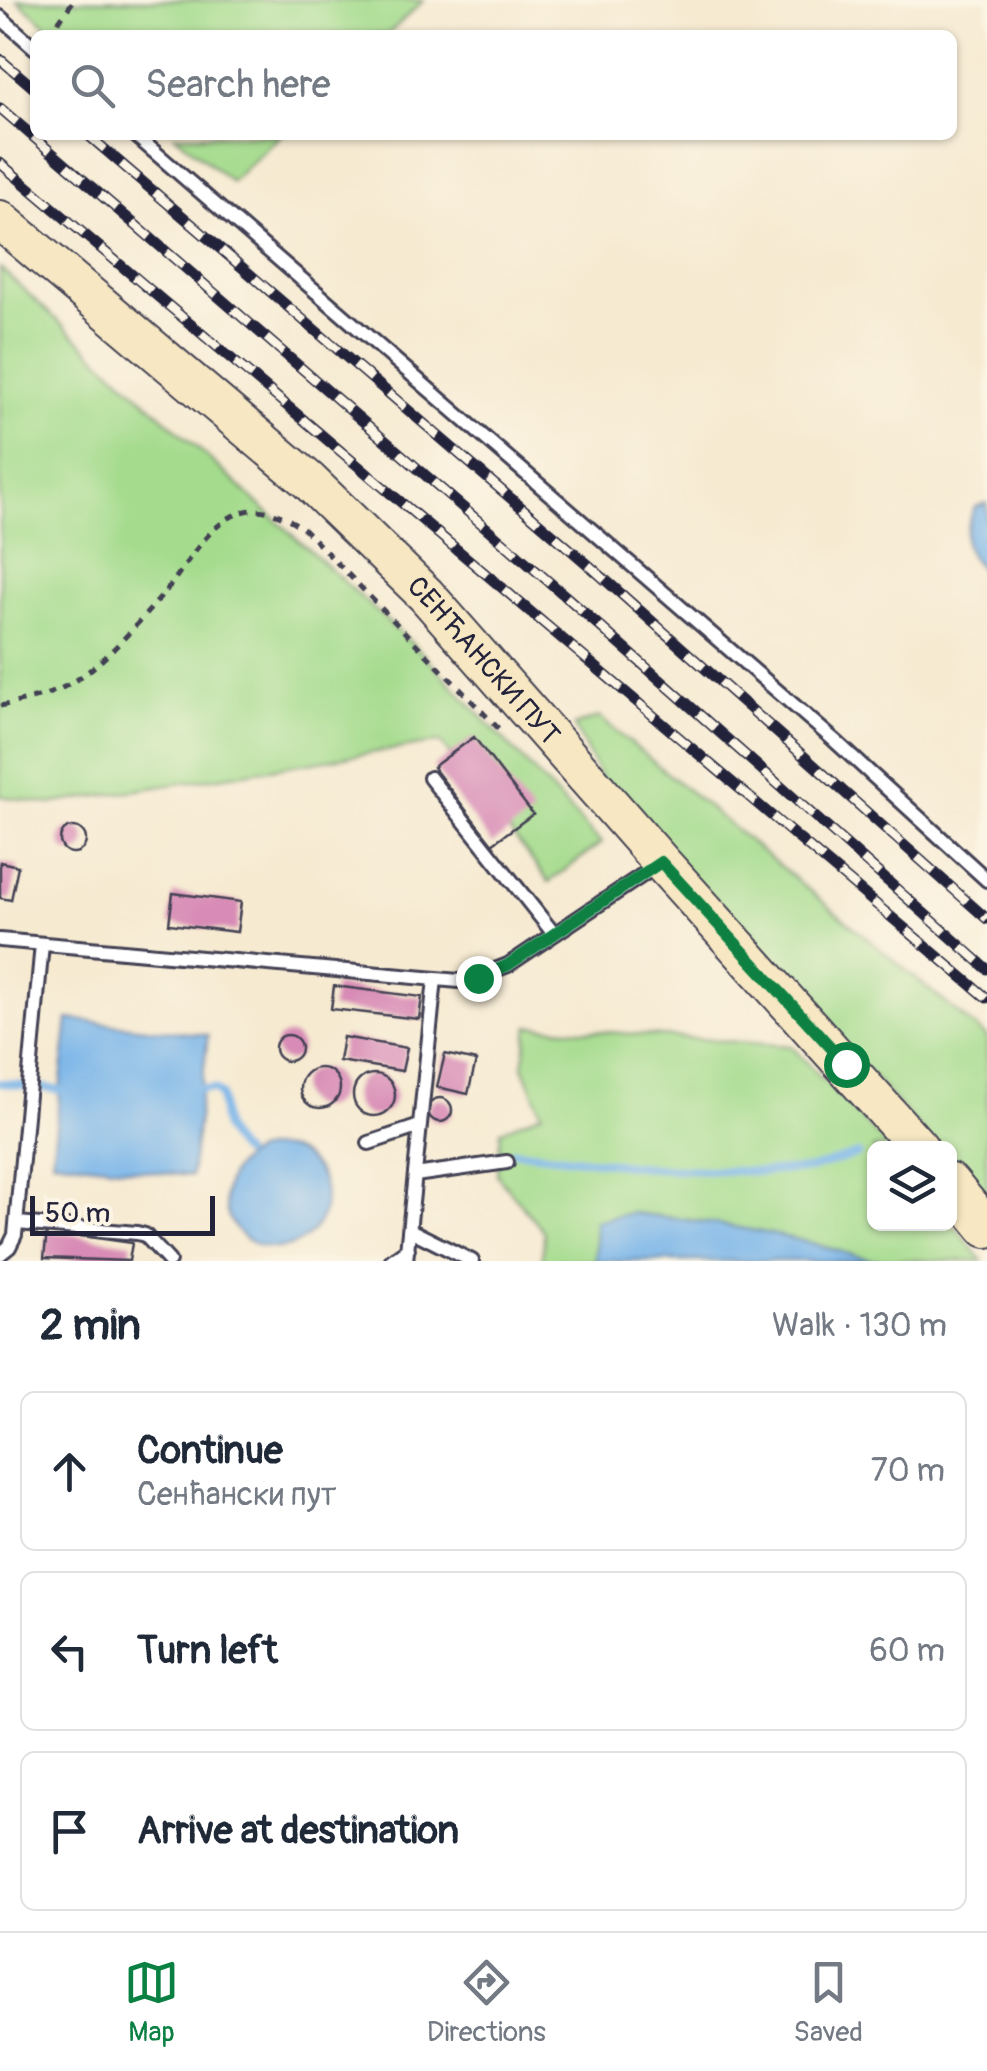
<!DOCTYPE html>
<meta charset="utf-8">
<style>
:root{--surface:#fff;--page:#f6f6f7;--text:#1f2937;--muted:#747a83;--line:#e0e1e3;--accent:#0b8043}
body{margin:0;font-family:Pangolin,sans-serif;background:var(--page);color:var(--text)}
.controls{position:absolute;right:30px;bottom:30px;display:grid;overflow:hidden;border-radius:15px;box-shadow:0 2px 8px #0004}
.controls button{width:90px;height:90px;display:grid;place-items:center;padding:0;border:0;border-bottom:2px solid var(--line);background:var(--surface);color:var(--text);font:50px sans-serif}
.scale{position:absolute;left:30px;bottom:25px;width:185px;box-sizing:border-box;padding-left:10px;border:5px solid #22223b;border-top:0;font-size:28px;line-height:35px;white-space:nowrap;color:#22223b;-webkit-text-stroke:8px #fcf5e5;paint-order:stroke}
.stop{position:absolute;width:30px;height:30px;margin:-22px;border:8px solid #0b8043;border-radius:50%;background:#fff}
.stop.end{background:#0b8043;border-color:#fff;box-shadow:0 2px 10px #0008}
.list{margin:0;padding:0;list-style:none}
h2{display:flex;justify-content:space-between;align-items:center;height:130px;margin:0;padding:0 40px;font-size:42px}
h2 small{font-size:32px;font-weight:400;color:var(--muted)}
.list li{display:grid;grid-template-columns:65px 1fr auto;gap:30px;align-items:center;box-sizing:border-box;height:160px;margin:0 20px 20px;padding:0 20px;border:2px solid var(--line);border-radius:15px}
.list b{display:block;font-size:38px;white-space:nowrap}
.list p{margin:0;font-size:32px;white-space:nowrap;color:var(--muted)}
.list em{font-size:32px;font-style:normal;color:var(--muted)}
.icon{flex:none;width:55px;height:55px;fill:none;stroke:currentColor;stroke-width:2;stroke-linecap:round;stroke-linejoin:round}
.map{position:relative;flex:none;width:987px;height:1261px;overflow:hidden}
.search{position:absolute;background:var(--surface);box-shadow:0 2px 8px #0004;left:30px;right:30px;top:30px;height:110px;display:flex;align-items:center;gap:25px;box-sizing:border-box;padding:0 35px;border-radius:15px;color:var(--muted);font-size:38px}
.sheet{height:670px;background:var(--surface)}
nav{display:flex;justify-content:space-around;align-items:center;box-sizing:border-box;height:140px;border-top:2px solid var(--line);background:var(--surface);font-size:28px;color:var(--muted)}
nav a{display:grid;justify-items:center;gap:5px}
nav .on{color:var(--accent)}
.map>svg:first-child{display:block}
.green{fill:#a4db8d;stroke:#637e64;stroke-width:2.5}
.water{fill:#77b4e9;stroke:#4c6b92;stroke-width:2.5}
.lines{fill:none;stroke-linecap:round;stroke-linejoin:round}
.stream{stroke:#77b4e9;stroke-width:8}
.building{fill:#d88bb6}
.service-casing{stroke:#424052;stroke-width:18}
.secondary-casing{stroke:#424052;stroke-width:42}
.path{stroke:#424052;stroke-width:5;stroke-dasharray:8 8;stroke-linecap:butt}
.service{stroke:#fff;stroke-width:12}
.secondary{stroke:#f7e8c3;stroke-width:38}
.rail-casing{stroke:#22223b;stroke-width:11}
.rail{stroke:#fcf5e5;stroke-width:8;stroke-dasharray:22;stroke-linecap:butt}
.route{stroke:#0b8043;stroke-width:12}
.labels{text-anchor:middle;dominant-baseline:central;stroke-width:8;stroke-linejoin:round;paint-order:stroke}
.street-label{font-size:28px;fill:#22223b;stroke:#fcf5e5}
</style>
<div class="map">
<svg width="987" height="1261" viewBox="0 0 987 1261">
<rect width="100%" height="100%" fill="#fcf5e5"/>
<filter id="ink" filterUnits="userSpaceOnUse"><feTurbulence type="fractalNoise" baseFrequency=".01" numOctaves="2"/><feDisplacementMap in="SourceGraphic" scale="20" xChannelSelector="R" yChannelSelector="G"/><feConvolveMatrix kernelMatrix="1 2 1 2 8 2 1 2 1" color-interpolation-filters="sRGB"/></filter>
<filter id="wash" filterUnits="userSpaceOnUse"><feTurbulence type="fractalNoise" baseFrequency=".0048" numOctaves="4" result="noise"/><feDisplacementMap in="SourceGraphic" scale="40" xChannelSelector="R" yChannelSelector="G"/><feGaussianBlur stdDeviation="2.25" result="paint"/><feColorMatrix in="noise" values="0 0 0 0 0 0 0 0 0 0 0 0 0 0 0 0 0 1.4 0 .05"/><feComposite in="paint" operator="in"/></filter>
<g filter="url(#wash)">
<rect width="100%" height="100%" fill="#f6ead1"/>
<path class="green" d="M17,0H424L387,35H58Z
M175,135H281L231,182Z
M0,268L421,652L601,843L549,882L440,742L49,804L0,796Z
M599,717L987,1037V1205L950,1161V1148H938L603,782L574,726Z
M529,1026L791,1046L889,1148H874V1224H950V1221L983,1261L862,1259L812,1243L698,1221L631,1213L596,1222V1261H542L544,1232L497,1175L501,1130L542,1113L523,1066Z"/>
<path class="water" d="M987,503V574C960,549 961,541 975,507Z
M68,1019L208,1035L191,1176L52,1160Z
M225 1198a50 50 0 1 1 100 0a50 50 0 1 1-100 0Z
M631,1213C691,1220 753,1228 811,1243C835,1249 856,1258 880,1261H596L595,1221Z"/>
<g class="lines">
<path class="stream" d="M0,1083L60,1090
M201,1089H214L221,1095C223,1126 220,1130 243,1154
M514,1151L654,1168L762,1172L810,1169L858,1154"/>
</g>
<g id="blocks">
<path class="building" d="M474,737L533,814L492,844L433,767Z
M60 840a13 13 0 1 1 26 0a13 13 0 1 1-26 0Z
M0,862L18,866L11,900L0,898Z
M173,893L241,902L237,932L169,924Z
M334,986L422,997L419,1019L331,1009Z
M275 1048a13 13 0 1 1 26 0a13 13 0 1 1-26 0Z
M343,1037L407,1048L402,1071L339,1061Z
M445,1054L476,1061L468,1094L437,1087Z
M300 1088a20 20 0 1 1 40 0a20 20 0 1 1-40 0Z
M353 1095a21 21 0 1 1 42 0a21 21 0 1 1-42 0Z
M428 1110a12 12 0 1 1 24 0a12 12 0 1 1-24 0Z
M47,1231L132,1243L129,1261L44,1258Z"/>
</g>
</g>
<g filter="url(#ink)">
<use href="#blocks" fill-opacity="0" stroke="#424052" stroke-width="2.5"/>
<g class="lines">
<g class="service-casing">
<path id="service" d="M0,17L35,48
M135,135L834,740L987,880
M430,778L554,934
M0,940L459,981L477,977L508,965L659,864
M369,1143L420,1126
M415,1175L507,1162
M17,1223L137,1233L145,1235L169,1261
M410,1230L472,1261
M0,1254L9,1247L15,1235L42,944
M391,1261L408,1249
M406,1261L435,979"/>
</g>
<g class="secondary-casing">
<g id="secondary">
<path id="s1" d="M0,220L309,481L426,595L661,862L919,1148"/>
<path d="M950,1183L987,1228"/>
</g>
</g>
<path class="path" d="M49,35L74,0
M0,706C28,700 55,695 79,678C110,657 136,625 161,597C185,570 207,520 246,511C267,507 286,517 303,528L503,733"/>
<use href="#service" class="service"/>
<use href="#secondary" class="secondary"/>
<g class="rail-casing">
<path id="rail" d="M0,59L35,89
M0,108L570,600L987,969
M88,135L592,568L987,919
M0,163L987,998"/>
</g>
<use href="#rail" class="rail"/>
</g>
</g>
<g class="lines" filter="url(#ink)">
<path class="route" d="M478,978L508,965L661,862L846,1064"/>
</g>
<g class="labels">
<g class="street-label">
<text stroke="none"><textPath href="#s1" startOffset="655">СЕНЋАНСКИ ПУТ</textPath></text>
</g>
</g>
</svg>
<div class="controls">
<button><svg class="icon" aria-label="layers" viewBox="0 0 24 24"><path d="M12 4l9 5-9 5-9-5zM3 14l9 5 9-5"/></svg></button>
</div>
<div class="scale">50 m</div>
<div class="stop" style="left:846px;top:1064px"></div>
<div class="stop end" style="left:478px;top:978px"></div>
<div class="search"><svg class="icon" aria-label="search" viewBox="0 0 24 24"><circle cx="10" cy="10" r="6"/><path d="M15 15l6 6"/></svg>Search here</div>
</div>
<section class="sheet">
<h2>2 min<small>Walk · 130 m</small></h2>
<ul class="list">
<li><svg class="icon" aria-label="ahead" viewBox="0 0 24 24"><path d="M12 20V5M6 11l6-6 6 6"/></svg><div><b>Continue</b><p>Сенћански пут</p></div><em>70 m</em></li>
<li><svg class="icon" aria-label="left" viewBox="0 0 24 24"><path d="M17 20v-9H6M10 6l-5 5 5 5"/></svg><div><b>Turn left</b></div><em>60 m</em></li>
<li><svg class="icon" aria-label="arrive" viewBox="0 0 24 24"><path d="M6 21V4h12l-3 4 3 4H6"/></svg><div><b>Arrive at destination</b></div></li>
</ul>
</section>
<nav>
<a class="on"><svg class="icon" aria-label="map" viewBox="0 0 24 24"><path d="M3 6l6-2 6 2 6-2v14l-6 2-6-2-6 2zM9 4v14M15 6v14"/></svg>Map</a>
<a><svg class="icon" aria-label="directions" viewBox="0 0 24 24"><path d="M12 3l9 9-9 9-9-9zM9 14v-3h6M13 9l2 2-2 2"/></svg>Directions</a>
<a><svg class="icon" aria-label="saved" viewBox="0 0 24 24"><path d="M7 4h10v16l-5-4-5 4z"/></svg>Saved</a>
</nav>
